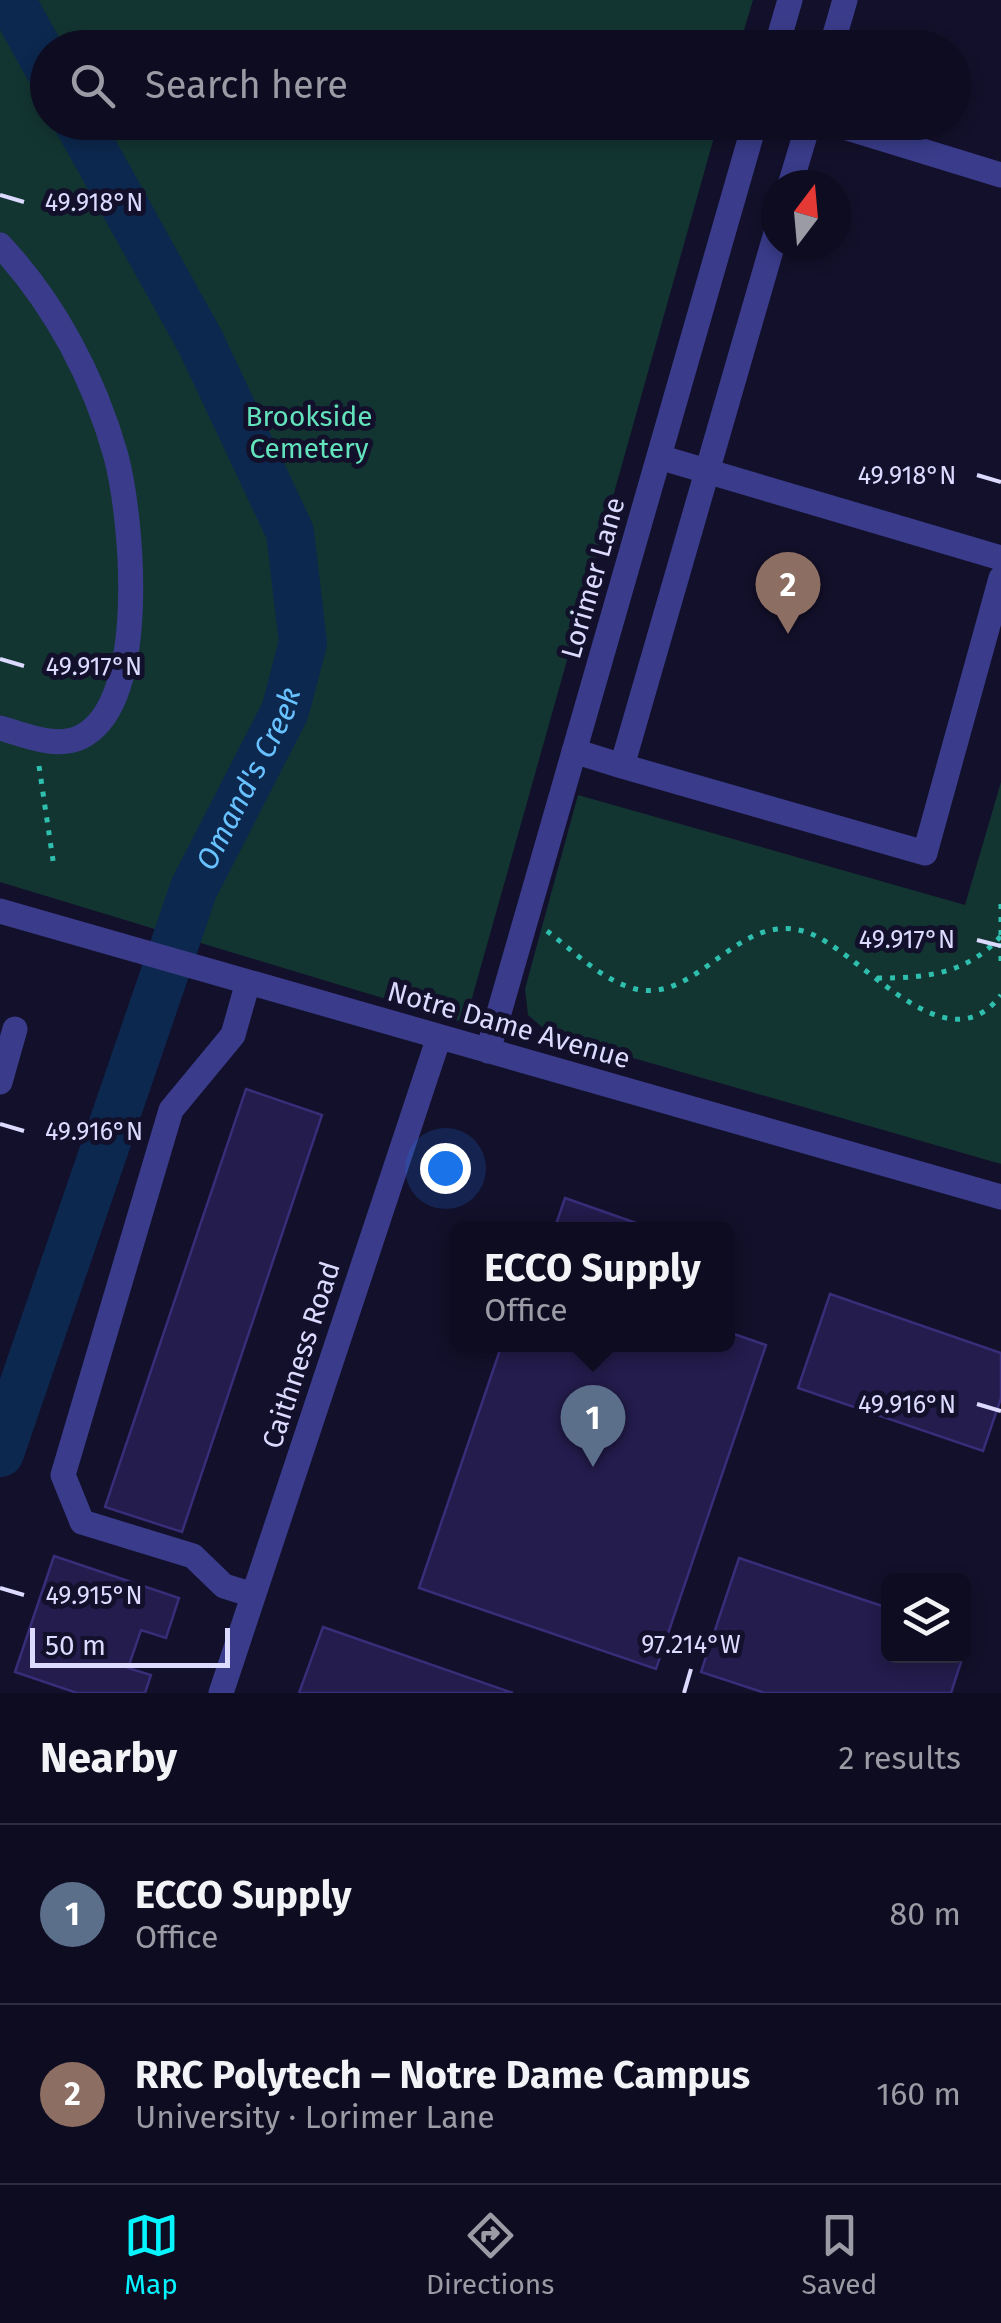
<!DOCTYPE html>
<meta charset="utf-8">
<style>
:root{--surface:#0e0c20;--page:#1c1a2d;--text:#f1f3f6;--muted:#9b9ba5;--line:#2e2c3e;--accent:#06f4ff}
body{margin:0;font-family:"Fira Sans",sans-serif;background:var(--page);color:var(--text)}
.controls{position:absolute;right:30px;bottom:30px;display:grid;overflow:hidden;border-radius:15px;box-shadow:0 5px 15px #0003}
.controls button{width:90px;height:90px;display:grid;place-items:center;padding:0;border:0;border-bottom:2px solid var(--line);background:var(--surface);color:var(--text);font:50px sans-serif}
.compass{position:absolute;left:761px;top:170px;width:90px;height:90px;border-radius:50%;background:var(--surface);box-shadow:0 5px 15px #0003;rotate:16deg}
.scale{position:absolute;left:30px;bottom:25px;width:200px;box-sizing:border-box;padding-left:10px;border:5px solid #dcdaff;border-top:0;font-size:28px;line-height:35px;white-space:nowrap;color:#dcdaff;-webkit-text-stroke:8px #13102b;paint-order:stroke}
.you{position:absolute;left:445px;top:1168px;width:35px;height:35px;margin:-25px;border:8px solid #fff;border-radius:50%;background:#1a73e8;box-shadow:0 0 0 15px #1a73e833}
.badge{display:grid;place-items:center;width:65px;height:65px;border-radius:50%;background:var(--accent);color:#fff;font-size:32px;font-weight:700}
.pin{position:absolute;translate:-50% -82px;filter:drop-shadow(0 2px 5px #0008)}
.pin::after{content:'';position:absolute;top:52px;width:35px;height:30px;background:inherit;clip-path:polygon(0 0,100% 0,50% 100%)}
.popup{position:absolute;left:450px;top:1222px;width:285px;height:130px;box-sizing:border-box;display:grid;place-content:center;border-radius:15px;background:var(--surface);filter:drop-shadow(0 2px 8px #0005);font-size:32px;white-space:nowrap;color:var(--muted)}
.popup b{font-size:38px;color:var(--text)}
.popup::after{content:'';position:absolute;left:50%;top:100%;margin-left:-20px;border:20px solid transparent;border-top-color:var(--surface)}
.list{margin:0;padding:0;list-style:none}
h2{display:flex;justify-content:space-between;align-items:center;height:130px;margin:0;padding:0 40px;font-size:42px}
h2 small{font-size:32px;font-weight:400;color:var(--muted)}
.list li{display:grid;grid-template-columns:65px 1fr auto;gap:30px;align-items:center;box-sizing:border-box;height:180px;padding:0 40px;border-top:2px solid var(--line)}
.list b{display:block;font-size:38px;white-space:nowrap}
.list p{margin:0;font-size:32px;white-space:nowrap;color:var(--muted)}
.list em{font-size:32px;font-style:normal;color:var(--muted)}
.icon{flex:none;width:55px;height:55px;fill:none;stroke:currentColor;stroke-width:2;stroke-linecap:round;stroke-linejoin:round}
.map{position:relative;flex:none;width:1001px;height:1693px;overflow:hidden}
.search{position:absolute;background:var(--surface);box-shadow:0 5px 15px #0003;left:30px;right:30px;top:30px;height:110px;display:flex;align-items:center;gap:25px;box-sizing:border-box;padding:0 35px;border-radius:55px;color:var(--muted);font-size:38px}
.sheet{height:490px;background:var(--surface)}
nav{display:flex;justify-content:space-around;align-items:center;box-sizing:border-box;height:140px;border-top:2px solid var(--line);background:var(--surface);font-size:28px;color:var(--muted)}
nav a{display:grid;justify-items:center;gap:5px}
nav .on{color:var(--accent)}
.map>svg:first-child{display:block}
.green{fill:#133532}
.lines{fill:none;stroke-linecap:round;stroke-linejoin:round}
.river{stroke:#0c284e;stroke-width:48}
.building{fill:#231c4c;stroke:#382d79;stroke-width:2.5}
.path{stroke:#2ebfae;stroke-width:5;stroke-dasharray:5 8;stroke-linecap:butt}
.minor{stroke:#3a3c8b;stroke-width:25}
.ticks{fill:none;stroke:#dcdaff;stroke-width:4}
.labels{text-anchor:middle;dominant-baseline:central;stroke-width:10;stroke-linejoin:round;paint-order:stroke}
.park-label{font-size:28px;fill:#62e3bc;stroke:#13102b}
.street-label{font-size:28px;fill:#dcdaff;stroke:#13102b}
.water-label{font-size:30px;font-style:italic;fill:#68c2ff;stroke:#13102b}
.ticks-label{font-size:25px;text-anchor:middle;fill:#dcdaff;stroke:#13102b;stroke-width:10;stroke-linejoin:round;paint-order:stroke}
</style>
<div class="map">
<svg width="1001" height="1693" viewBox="0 0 1001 1693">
<rect width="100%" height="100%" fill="#13102b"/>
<path class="green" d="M0,0H753L739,47L48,48V122L718,123L465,1023L0,882Z
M1001,782V1164L550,1034L528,1015L525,989L578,795L965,905Z"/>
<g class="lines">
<g class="river">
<path d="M11,0L48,67"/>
<path id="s1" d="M0,1453L194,888L285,711L303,643L290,532L200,341L78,122"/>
</g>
</g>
<path class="building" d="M246,1089L322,1115L182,1532L105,1507Z
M565,1198L656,1230H554Z
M830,1294L1001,1353V1398L983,1451L798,1388Z
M728,1332L766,1345L656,1669L419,1588L502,1344H728Z
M54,1556L179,1598L166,1638L141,1630L128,1668L151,1675L145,1693H77L15,1672Z
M739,1558L888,1608V1656H963L951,1693H765L701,1672Z
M323,1627L513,1693H299Z"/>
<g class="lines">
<path class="path" d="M39,766L54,867
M1001,904V965
M547,931C572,950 599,977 629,987C695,1010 734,912 803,931C857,945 944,1071 1001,995
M877,978C927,978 967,974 1001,936"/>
<path class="minor" d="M776,48L790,0
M831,48L845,0
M828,122L1001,175
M790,185L809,122
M776,233L622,766L925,853L1001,578
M0,245C55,304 94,378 116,456C132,517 150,703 81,737C56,749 25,735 0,728
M659,457L1001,558
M574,751L622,766
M0,911L1001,1197
M248,982L233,1035L171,1110L63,1475L82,1522L193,1556L224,1586L253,1595
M488,1051L755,122
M0,1082L15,1029
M221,1693L439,1037"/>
</g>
<path class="ticks" d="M0,195L24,202M977,475L1001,482M0,659L24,666M977,940L1001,946M0,1124L24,1131M977,1404L1001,1411M0,1588L24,1595M684,1693L691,1669"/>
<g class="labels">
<g class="park-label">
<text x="309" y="416">Brookside<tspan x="309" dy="32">Cemetery</tspan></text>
</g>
<g class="street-label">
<text transform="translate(593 578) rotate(-74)">Lorimer Lane</text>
<text transform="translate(509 1025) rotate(16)">Notre Dame Avenue</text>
<text transform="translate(301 1355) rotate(-72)">Caithness Road</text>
</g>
<g class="water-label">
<text stroke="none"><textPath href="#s1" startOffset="720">Omand's Creek</textPath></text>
</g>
</g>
<g class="ticks-label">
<text x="94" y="211">49.918°N</text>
<text x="907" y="484">49.918°N</text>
<text x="94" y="675">49.917°N</text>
<text x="907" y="948">49.917°N</text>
<text x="94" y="1140">49.916°N</text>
<text x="907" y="1413">49.916°N</text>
<text x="94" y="1604">49.915°N</text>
<text x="691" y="1653">97.214°W</text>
</g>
</svg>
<div class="controls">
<button><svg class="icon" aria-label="layers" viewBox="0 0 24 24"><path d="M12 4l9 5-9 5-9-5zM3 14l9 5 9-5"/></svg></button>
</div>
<svg class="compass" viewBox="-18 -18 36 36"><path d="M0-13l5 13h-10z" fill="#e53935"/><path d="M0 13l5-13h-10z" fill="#9b9ba5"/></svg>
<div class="scale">50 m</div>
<div class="you"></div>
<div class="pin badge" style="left:593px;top:1467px;background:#5c6f8a">1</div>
<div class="popup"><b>ECCO Supply</b>Office</div>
<div class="pin badge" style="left:788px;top:634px;background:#8d6e63">2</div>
<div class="search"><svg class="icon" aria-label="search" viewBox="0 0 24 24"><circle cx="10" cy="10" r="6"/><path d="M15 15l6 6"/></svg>Search here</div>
</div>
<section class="sheet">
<h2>Nearby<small>2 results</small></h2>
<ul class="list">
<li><span class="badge" style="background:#5c6f8a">1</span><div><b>ECCO Supply</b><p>Office</p></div><em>80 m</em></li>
<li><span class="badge" style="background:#8d6e63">2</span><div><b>RRC Polytech – Notre Dame Campus</b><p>University · Lorimer Lane</p></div><em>160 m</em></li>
</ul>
</section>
<nav>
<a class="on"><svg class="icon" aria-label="map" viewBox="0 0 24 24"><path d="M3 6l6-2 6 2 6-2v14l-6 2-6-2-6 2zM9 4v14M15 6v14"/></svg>Map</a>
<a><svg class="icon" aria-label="directions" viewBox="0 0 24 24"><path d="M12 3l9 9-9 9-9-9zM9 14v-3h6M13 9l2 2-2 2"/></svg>Directions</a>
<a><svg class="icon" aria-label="saved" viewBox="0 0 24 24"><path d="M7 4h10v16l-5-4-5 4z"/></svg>Saved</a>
</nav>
